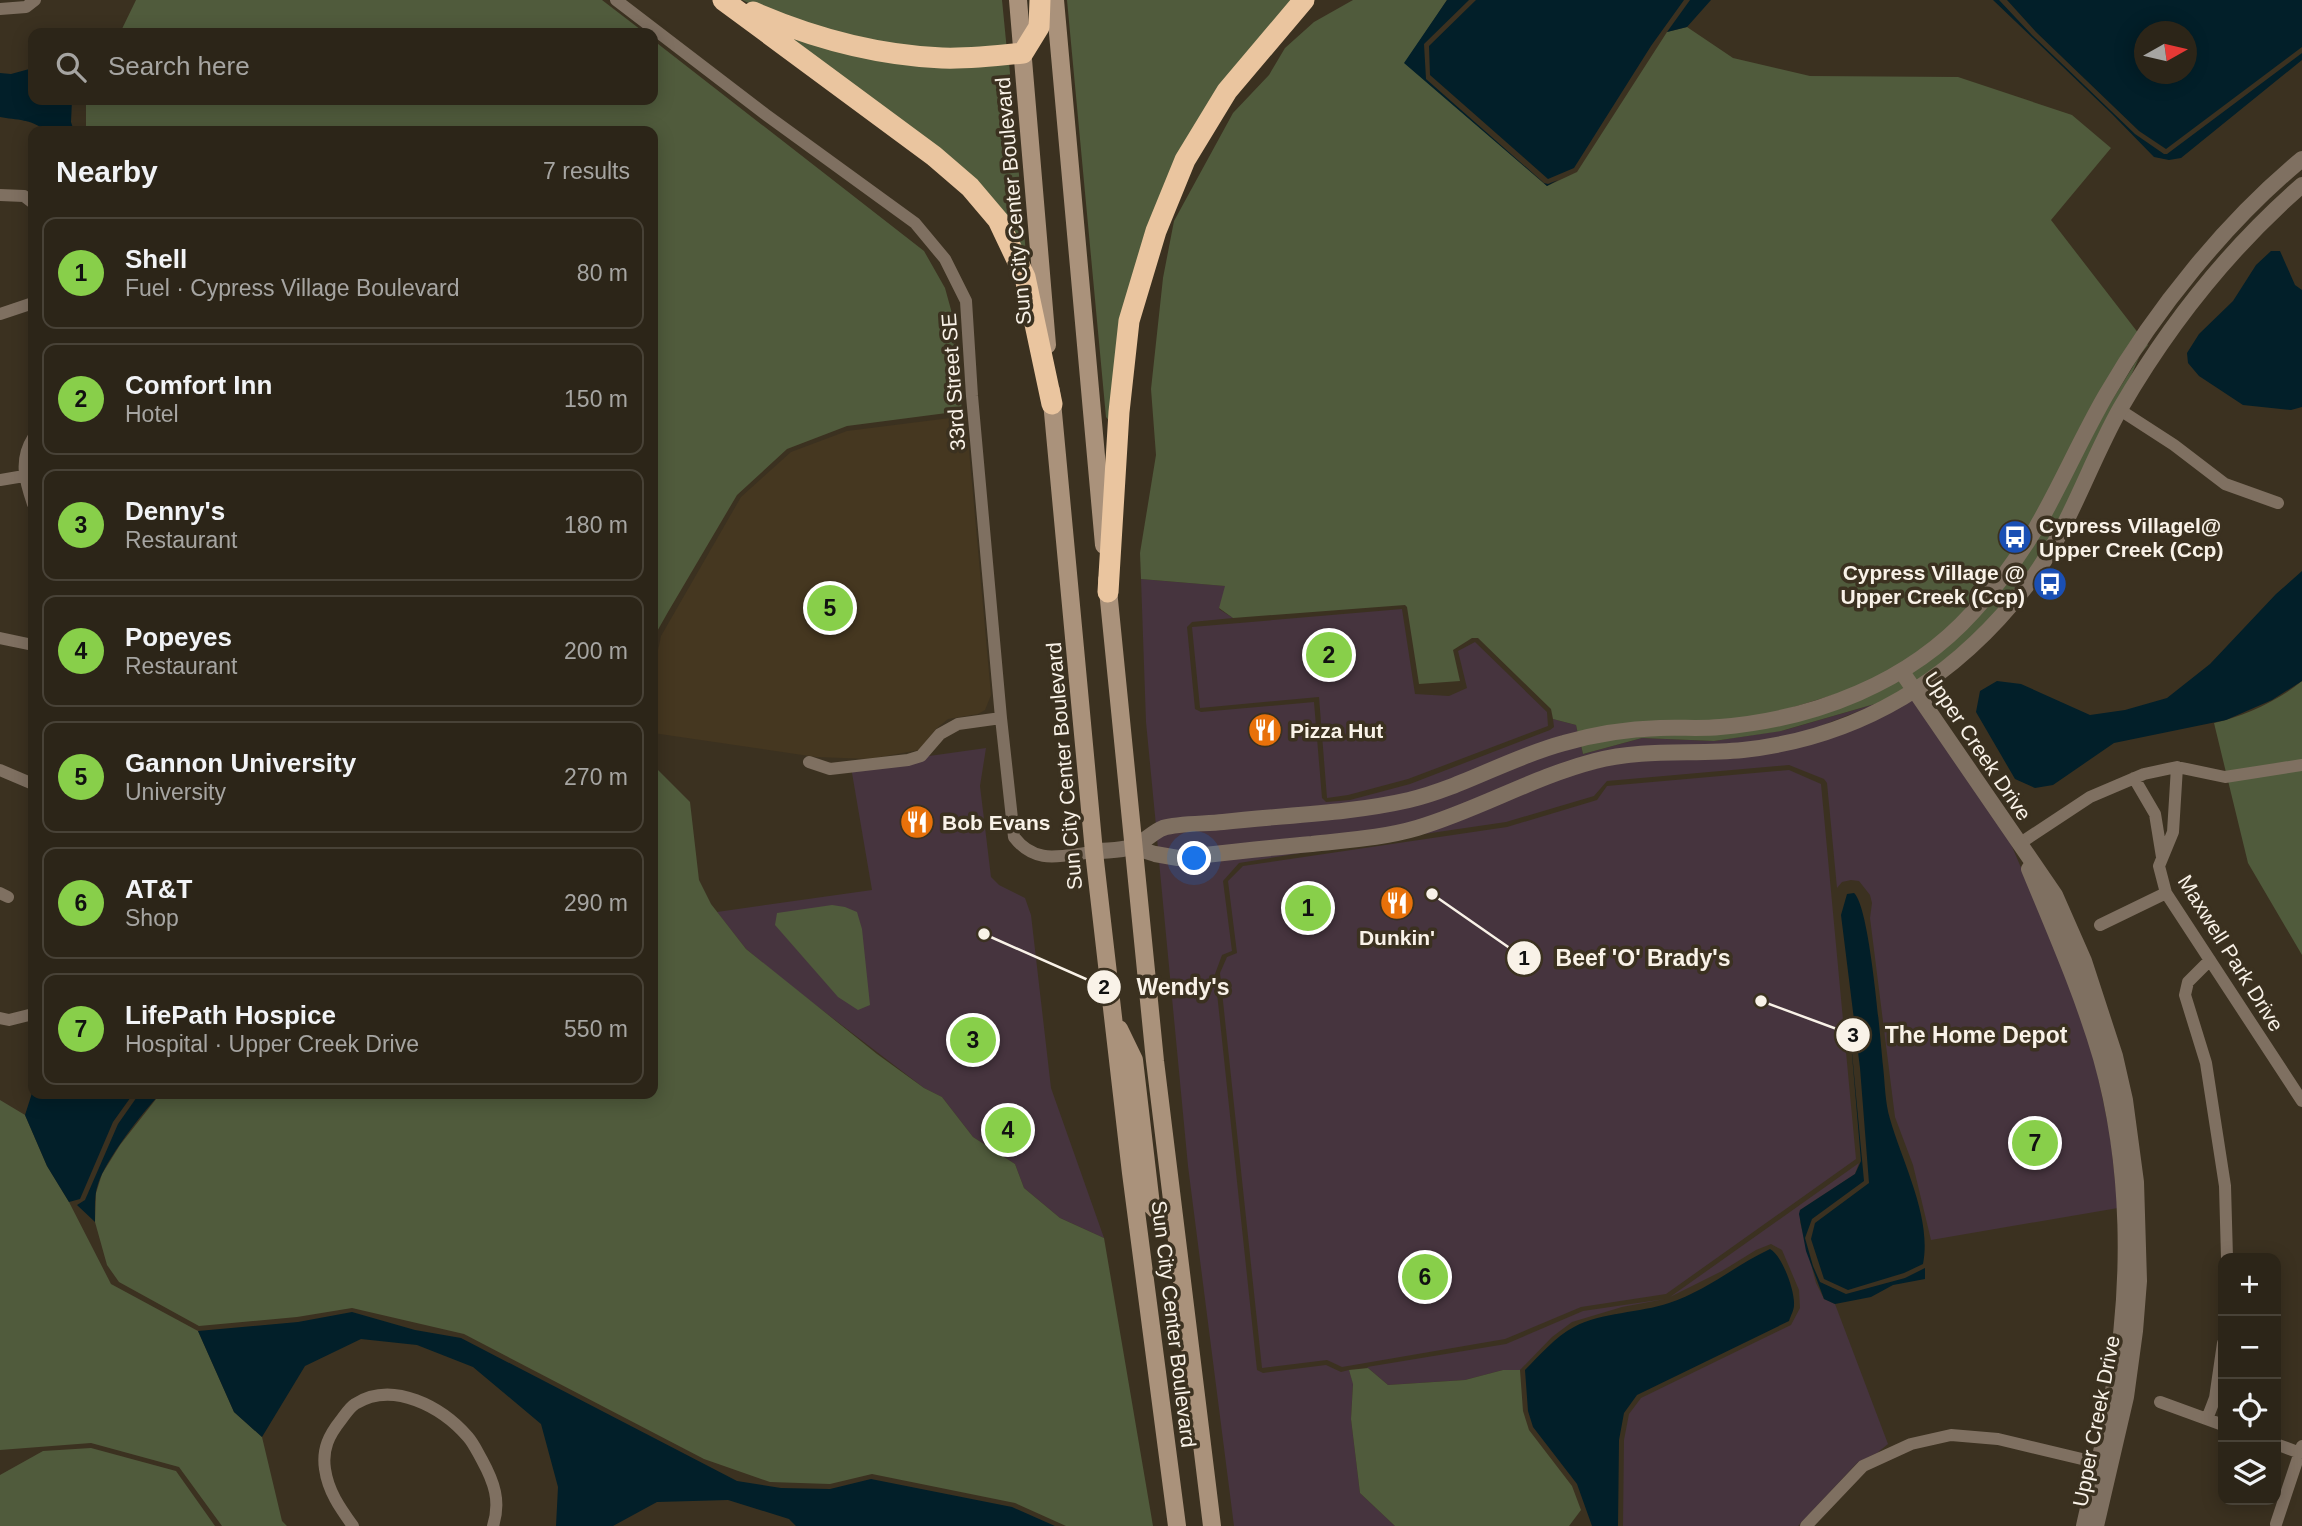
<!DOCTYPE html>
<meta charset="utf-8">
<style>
:root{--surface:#2c2518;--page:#383125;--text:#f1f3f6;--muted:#a6a5a2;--line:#484237;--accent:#88cf4a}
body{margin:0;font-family:Arial,sans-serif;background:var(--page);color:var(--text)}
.controls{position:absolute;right:21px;bottom:21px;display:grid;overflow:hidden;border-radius:14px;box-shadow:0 4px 18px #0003}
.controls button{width:63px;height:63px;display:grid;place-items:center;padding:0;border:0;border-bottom:2px solid var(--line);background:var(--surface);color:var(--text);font:35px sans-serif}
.compass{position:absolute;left:2134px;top:21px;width:63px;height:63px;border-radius:50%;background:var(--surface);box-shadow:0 4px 18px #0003;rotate:82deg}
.you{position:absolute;left:1195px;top:859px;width:24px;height:24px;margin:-18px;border:5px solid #fff;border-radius:50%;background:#1a73e8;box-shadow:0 0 0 10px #1a73e833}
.badge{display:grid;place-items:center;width:46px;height:46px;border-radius:50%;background:var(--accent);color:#111;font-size:23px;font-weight:700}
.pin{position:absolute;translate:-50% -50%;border:4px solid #fff;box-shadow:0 2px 7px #0006}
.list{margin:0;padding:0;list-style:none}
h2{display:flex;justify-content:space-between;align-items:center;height:91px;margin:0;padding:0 28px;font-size:30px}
h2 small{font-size:23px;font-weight:400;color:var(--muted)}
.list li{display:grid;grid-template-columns:46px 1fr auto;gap:21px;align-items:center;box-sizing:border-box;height:112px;margin:0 14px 14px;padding:0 14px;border:2px solid var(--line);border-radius:14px}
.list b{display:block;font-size:26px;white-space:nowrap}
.list p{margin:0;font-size:23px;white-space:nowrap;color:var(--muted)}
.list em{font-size:23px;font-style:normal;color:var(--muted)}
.icon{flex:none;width:38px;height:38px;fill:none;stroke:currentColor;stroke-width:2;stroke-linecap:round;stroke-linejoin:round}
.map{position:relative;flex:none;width:2302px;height:1526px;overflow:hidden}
.search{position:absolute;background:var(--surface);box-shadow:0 4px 18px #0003;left:28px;top:28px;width:630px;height:77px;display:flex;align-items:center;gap:18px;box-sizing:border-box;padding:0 24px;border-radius:14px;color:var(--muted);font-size:26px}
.panel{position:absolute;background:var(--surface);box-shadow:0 4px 18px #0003;left:28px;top:126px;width:630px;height:973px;border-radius:14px}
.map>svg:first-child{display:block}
.commercial{fill:#46343e}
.built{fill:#453720}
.green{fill:#505b3c}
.water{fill:#021f29;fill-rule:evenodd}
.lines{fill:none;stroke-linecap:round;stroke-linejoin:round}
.minor{stroke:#7f7061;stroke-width:12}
.tertiary{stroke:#7f7061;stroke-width:16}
.secondary{stroke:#aa927b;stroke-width:18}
.motorway{stroke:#eac59f;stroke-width:21}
.labels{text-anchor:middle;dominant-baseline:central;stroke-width:7;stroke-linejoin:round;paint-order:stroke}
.street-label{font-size:21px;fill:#f9f2e8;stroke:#3b3120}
.poi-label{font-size:21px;font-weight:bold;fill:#f9f2e8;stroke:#3b3120;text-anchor:start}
.leader{fill:none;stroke:#f9f2e8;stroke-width:2.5}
.callout-dot{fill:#f9f2e8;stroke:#3b3120;stroke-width:2.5}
.mark-label{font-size:21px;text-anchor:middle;font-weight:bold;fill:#111}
.callout-label{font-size:23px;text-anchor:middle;font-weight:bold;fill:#f9f2e8;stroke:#3b3120;stroke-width:7;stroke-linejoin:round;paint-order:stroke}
</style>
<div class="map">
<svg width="2302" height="1526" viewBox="0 0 2302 1526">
<rect width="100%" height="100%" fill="#3b3120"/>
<path class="commercial" d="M1141,579L1226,586L1219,609L1233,618L1192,622L1187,627L1195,709L1201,712L1314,702L1322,798L1326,802L1350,800L1410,784L1550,730L1554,727L1553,719L1576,725L1578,734L1408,794L1321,808L1156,826L1146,722Z
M1402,609L1415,694L1449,696L1467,688L1458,651L1475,642L1547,712L1548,726L1408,779L1348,795L1327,798L1319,697L1200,708L1192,627Z
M1913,699L2010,842L2065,970L2095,1062L2110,1134L2118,1208L1931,1240L1913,1165L1895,1117L1870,918L1872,903L1870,895L1859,881L1851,880L1842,882L1837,888L1827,783L1824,779L1789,765L1607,781L1594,796L1506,822L1390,839L1552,780L1633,759L1712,758Z
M1885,701L1800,734L1743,744L1667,746L1411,824L1367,832L1179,852L1158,849L1157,838L1165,834L1323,819L1581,745L1583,754L1642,738L1714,741L1785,730Z
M986,748L980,786L991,877L999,885L1025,898L1031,915L1051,1088L1104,1238L1060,1218L1024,1188L1015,1164L973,1137L942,1097L924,1088L792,987L746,949L717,912L872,890L851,767Z
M1789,770L1821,784L1856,1159L1666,1294L1581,1307L1505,1339L1342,1367L1327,1360L1262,1368L1220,973L1227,957L1237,953L1228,881L1243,866L1507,827L1597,800L1607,786Z
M1344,846L1239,863L1223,881L1232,951L1222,955L1215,974L1257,1370L1263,1373L1326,1365L1341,1372L1349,1370L1353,1383L1351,1419L1360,1493L1395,1526H1234L1188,1166L1159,861Z
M1859,1163L1855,1174L1800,1210V1222L1816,1283L1824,1299L1835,1304L1888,1444L1877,1453L1858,1462L1798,1526H1623L1624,1440L1629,1414L1641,1398L1791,1325L1800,1308L1799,1290L1782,1250L1771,1244L1756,1250L1722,1271L1670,1297Z
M1665,1299L1622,1307L1572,1322L1552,1337L1520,1370H1503L1465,1380L1388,1385L1367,1367L1506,1344L1583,1311Z"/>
<path class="built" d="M966,416L991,695L985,710L978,714L948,719L936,729L919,750L870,759L816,757L653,733V674L661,636L741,497L791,452L847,431Z"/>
<path class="green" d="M136,0H602L645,33H120Z
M742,0H1002L1007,51L934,53L787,21Z
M1067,0H1296L1182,156L1110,422L1106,417Z
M1353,0H1447L1405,63L1547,186L1577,172L1667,32L1687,27L1733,58L1810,76L1958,77L2072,115L2111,148L2051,220L2139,334L2031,525L2005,565L1967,610L1939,638L1899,667L1859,687L1764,716L1578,734L1576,725L1553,719L1551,709L1478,638H1472L1453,650L1460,681L1419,684L1407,607L1405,605L1233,618L1219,608L1225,586L1141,579L1140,553L1156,455L1151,389L1163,278L1174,221L1233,113L1269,75L1285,48L1314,22Z
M774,27L1009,62L1026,254H1022L1013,235Z
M653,40L924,251L945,288L953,317L962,411L847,426L787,449L737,495L668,612L655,635L653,648V131H86V100H653Z
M2147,344L2148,345L2140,355L2124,392L2052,534L2034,564L1988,623L1917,683L1910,673L1977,617Z
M1900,679L1907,690L1885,701L1781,731L1714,741L1642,738L1583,754L1581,745L1613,738L1718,733Z
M2302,681V955L2248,863L2214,723C2244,716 2278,701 2302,681Z
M653,765L690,802L699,880L711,904L746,949L877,1054L924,1088L942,1097L973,1137L1015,1164L1024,1188L1060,1218L1104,1238L1153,1526H1066L1015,1503L872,1474L830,1484L770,1482L704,1459L464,1334L352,1308L297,1317L199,1326L119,1282L107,1265L95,1222L96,1193L102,1174L120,1145L160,1094H653Z
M832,905L845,907L857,912L862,929L870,1005L858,1010L838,997L775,925L777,913Z
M0,1100L25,1115L47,1166L69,1202L111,1284L198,1331L234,1412L262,1437L282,1521L287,1526H222L179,1467L91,1443L0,1450Z
M1368,1368L1388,1385L1465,1380L1503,1370H1520L1523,1411L1529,1430L1572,1486L1581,1510L1569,1526H1395L1360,1493L1351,1419L1353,1384L1349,1370Z
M91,1448L176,1471L215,1526H0V1475L43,1451Z"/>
<path class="water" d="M1447,0H1469L1424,44L1426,79L1544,183L1548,184L1558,180L1547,186L1404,63Z
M1476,0H1684L1651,46L1574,168L1548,179L1430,75L1429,46Z
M1690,0H1711L1687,27L1667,32Z
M1993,0H1999L2032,35L2135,134L2164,154H2167L2302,53V60L2181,158L2169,160L2154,157L2112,114Z
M2007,0H2302V47L2166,149L2139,131L2036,32ZM2144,32H2186V74H2144Z
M33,68V100H72L71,122L74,131H45C33,119 16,120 0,117V73L11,74Z
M2271,251H2280L2295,285L2302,290V407L2291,410L2243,405L2199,376L2188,363L2187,353L2199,334L2233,301L2256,265Z
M2302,571V681L2272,700L2226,720L2114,743L2053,785L2035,788L2015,779L1976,712L1980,691L1997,681L2021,684L2090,715L2125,710L2167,698L2210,664L2276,594Z
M1854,893C1870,907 1880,1037 1883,1066C1885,1083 1885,1103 1890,1119C1903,1164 1932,1218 1923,1264L1904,1273L1848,1290L1824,1279L1811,1239L1815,1223L1869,1183L1860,1068L1841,915L1847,894Z
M1850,1031L1864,1181L1812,1219L1805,1238L1813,1266L1820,1282L1846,1294L1905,1278L1925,1268V1279L1893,1285L1871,1297L1835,1304L1824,1299L1806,1251L1799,1214L1800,1210L1855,1174L1861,1161Z
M33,1090V1094H133L113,1122L80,1199L69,1202L47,1166L25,1115Z
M139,1094H160C142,1113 106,1159 98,1184C94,1195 95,1209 95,1222L77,1205L85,1200L118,1124Z
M1770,1249C1782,1255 1795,1291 1794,1305C1794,1310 1791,1315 1789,1321L1637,1395L1624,1413L1619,1440L1618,1526H1592L1577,1484L1533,1427L1528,1411L1525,1370C1540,1355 1555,1337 1574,1327C1602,1312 1640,1313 1669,1303C1706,1291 1736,1265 1770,1249Z
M352,1312L415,1330L461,1338L737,1481L781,1488L830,1489L871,1479L1012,1507L1055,1526H796L789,1519L728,1500L657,1502L613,1526H556L558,1487L541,1424L473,1367L417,1345L361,1339L305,1366L262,1437L234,1412L198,1331L298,1322Z"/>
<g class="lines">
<path class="minor" d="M616,0L765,114L915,223L945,259L966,301L972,396L1001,718L1014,837C1036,866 1062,855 1094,852
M0,9L26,7L35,0
M0,195L24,196L33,203
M0,314L33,303
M2120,410L2174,445L2225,484L2278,503
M33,438C19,460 25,481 33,504
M0,480L24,476
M0,638L33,645
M809,762L830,769L908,760L921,756L940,734L958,724L1001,718
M2177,767L2173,832L2159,866L2166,893L2302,1101
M0,770L33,784
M2134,778L2155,814L2162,857
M2019,844L2090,797L2144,774L2177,767L2225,777L2302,765
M0,893L8,897
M2100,925L2166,893
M2210,960L2188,982L2185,995L2206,1063L2225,1186L2227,1258
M0,1018L9,1020L33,1014
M2160,1402L2223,1425
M2207,1419L2215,1398L2223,1343
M2276,1444L2300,1453
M2276,1524L2302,1446
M353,1526C340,1508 328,1491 325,1469C322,1449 329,1435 341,1420C345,1415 349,1408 355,1404C393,1380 442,1407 468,1437C474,1444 478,1453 482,1460C494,1482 501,1501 493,1526
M1806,1526L1863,1466L1911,1444L1951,1435L1998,1439L2107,1465"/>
<path class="tertiary" d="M1902,672L2055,895L2084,961L2115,1056L2125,1100L2136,1182L2139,1281L2135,1331L2126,1397L2096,1526
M1133,847L1155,854L1178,858C1223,853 1267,848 1312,844C1347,840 1383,838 1417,828C1478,810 1533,777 1595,761C1644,748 1694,755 1743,750C1861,737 1956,678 2028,584C2068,532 2088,466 2120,409C2168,326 2230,248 2302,185
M1094,852C1106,850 1120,851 1131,847C1143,844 1152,832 1163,828C1179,823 1206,824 1223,822C1285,815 1348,814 1409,800C1463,787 1511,757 1564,743C1595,734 1628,729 1660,728C1680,727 1700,729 1720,727C1815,719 1909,683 1973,612C1997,586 2018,558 2036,528C2061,485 2081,438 2106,395C2155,310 2226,222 2302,159
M2029,869C2055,932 2082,993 2101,1058C2131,1165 2132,1282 2113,1391C2106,1436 2094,1481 2084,1526"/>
<path class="secondary" d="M1018,0L1047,345
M1055,0L1104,545
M1051,391L1094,852L1131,1173L1177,1526
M1107,580L1155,1061L1212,1526
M1119,1029L1134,1060L1151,1205L1167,1221L1174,1223"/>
<path class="motorway" d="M723,0L934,156L970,187L998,220L1025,277L1052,404
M753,12C813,38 876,55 942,58C969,59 996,56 1023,53L1039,27L1040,0
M1108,592L1119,412L1129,321L1156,231L1185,160L1227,91L1304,0"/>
</g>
<defs>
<g id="bus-disc" transform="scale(1.75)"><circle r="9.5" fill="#1a4fb4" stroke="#3b3120"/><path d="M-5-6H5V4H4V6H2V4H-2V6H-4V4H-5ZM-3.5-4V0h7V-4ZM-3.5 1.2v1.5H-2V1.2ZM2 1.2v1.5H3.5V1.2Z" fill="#fff"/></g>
<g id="restaurant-disc" transform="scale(1.75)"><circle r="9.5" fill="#e8710a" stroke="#3b3120"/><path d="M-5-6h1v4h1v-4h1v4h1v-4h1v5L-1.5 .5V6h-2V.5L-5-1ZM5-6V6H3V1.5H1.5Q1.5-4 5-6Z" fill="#fff"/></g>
</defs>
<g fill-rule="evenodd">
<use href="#bus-disc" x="2015" y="537"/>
<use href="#bus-disc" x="2050" y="584"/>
<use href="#restaurant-disc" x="1265" y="730"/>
<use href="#restaurant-disc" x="917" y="822"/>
<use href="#restaurant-disc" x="1397" y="903"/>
</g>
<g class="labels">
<g class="street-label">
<text transform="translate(1013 201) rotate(-95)">Sun City Center Boulevard</text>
<text transform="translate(953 382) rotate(-94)">33rd Street SE</text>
<text transform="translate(1978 746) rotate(56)">Upper Creek Drive</text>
<text transform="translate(1064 766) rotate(-95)">Sun City Center Boulevard</text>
<text transform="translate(2231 953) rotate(58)">Maxwell Park Drive</text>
<text transform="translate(1174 1324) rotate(83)">Sun City Center Boulevard</text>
<text transform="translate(2096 1421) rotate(-79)">Upper Creek Drive</text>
</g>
<g class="poi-label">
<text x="2039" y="525">Cypress Villagel@<tspan x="2039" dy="24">Upper Creek (Ccp)</tspan></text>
<text x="2025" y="572" text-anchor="end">Cypress Village @<tspan x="2025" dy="24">Upper Creek (Ccp)</tspan></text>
<text x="1290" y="730">Pizza Hut</text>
<text x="942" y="822">Bob Evans</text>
<text x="1397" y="937" text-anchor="middle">Dunkin'</text>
</g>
</g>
<path class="leader" d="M1432 894L1524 958M984 934L1104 987M1761 1001L1853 1035"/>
<g class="callout-dot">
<circle cx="1432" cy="894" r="7"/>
<circle cx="984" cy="934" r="7"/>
<circle cx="1761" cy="1001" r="7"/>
<circle cx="1524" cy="958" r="18"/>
<circle cx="1104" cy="987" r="18"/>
<circle cx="1853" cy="1035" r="18"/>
</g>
<g class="mark-label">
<text x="1524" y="965">1</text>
<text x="1104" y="994">2</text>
<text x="1853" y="1042">3</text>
</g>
<g class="callout-label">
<text x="1643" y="966">Beef 'O' Brady's</text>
<text x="1183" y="995">Wendy's</text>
<text x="1976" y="1043">The Home Depot</text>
</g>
</svg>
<div class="controls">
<button>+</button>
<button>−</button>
<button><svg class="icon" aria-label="locate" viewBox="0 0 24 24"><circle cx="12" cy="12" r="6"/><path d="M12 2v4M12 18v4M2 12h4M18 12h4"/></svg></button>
<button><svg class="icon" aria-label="layers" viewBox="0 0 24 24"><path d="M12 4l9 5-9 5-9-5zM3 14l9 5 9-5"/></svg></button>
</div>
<svg class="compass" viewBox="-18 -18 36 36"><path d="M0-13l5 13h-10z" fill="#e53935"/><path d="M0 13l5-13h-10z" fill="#a6a5a2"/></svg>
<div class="you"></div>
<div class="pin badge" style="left:1308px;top:908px">1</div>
<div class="pin badge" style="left:1329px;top:655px">2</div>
<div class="pin badge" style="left:973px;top:1040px">3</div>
<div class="pin badge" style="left:1008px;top:1130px">4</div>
<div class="pin badge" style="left:830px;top:608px">5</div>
<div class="pin badge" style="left:1425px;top:1277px">6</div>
<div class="pin badge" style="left:2035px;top:1143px">7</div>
<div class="search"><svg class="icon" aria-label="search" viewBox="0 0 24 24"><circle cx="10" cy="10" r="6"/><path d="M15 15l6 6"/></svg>Search here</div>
<section class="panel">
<h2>Nearby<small>7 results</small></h2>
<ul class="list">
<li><span class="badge">1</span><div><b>Shell</b><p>Fuel · Cypress Village Boulevard</p></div><em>80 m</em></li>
<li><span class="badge">2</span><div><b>Comfort Inn</b><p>Hotel</p></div><em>150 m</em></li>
<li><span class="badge">3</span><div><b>Denny's</b><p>Restaurant</p></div><em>180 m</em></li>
<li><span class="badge">4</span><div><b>Popeyes</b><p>Restaurant</p></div><em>200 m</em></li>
<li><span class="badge">5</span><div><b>Gannon University</b><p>University</p></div><em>270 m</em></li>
<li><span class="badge">6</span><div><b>AT&amp;T</b><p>Shop</p></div><em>290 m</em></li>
<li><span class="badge">7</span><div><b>LifePath Hospice</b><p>Hospital · Upper Creek Drive</p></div><em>550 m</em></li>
</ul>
</section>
</div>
